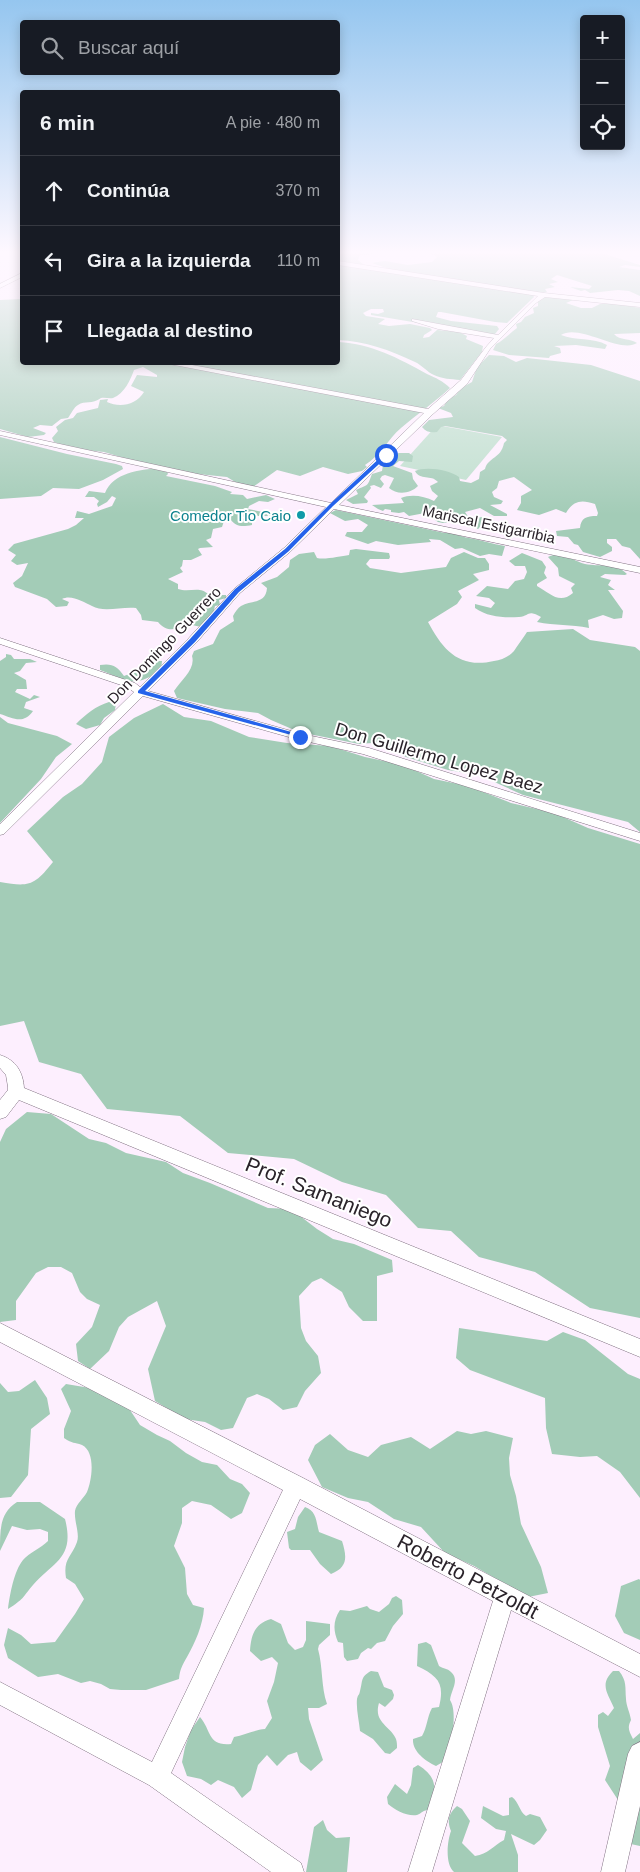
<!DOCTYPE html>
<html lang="es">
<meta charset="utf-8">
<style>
:root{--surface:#171b24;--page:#20242c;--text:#f1f3f6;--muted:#9ea1a6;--line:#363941}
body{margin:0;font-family:Helvetica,sans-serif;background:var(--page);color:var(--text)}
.controls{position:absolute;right:15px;top:15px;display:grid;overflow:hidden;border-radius:5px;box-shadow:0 2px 12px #0003}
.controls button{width:45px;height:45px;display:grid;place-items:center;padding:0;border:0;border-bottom:1px solid var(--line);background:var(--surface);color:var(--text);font:25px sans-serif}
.stop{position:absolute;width:15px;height:15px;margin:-11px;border:4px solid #2563eb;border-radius:50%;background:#fff}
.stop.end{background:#2563eb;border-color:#fff;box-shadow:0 1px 5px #0008}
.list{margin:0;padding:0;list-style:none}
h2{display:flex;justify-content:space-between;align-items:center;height:65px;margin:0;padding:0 20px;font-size:21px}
h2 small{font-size:16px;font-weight:400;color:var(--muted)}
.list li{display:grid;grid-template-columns:32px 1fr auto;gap:15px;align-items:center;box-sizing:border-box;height:70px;padding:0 20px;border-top:1px solid var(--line)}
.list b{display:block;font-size:19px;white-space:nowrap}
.list em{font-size:16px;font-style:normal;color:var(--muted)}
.icon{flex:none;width:28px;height:28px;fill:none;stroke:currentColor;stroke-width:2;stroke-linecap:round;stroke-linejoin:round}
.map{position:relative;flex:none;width:640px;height:1872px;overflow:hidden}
.search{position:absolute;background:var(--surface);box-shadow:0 2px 12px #0003;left:20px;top:20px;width:320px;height:55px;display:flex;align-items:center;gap:12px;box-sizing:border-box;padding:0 18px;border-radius:5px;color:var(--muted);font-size:19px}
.panel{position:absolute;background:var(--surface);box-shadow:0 2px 12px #0003;left:20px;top:90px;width:320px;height:275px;border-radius:5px}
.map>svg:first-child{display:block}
.green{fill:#bfdfce}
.forest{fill:#a3ccb7}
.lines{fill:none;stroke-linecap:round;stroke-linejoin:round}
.minor-casing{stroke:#817282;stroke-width:1}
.minor{fill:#fff;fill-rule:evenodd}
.route{fill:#2563eb}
.culture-dot{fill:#0f9aa8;stroke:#fff;stroke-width:2}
.labels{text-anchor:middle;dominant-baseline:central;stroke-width:4;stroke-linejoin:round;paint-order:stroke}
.far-culture-label{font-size:15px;fill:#0d838f;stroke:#fff;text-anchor:end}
.far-street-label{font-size:15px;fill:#2a232a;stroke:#fff}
.street-label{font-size:18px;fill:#2a232a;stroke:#fff}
.near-street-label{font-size:21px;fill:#2a232a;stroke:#fff}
</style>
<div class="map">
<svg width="640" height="1872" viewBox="0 0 640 1872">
<rect width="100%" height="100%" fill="#fdeffe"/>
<path class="green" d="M437,425L502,437L466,480L400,466Z"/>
<path class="forest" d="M338,253H383L360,255L358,260L363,264L360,265L392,270L372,263L385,261L408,265L432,262L437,257L435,255L425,253H601L640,265V267L625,265L619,267L640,270V296L629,291L618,290L590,293L585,290L581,291L570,287L589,289L592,286L557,275L551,279L558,282L549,284L555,287L545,289L547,292L533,295L534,297L507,323L495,322L441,312H438L436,317L451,321L497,326L499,329L495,334L490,335L371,315V313L378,314L384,312L383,309H371L363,313L366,316L385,319L378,324L389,326L410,324L430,328L432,330L424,335L423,338L429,337L437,330L459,332L467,336L466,339L483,346L482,352L460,380C451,379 442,379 434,375C427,372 422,365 415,362C390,350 365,341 338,340V261L342,262L338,260Z
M544,297L571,299L573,300L566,303L581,308H592L600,304L612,303L640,308V333L614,334C620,341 630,338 637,343C620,354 579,323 561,335C575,341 593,337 607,345L605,349L576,345L554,346L560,348L561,353L550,356L549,358L509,355L493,350L496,344C504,340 510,333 517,328L516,324L521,322L525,317L534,313L533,308L538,306V302Z
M22,299V362H338V342C372,344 398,358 427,374C436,378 443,381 450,388C434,403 417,414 401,428C388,439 381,455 365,465L367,467L362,471L348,474L323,467L300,476L277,470L253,487L240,485L227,477L188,473L134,461L104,452L75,449L54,442L52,438L58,431L56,427L65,420L73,418L77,413L98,408L100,400L108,399L107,402C120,408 136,405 144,392L131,386L137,375L157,377V375L143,367L134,370C131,379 124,394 113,398C109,399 105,397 101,398C92,405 85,400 78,405C74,407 71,414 68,418L61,419L52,426L40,425L33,428L46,433L44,435L28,437L0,429V300Z
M489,355L504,356L516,362L527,358L591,365L640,381V559L630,548L622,546L616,539H607V543L612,547V551L600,557L583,552L578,545L574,544L568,537L557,536L556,531L580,528C581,518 586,516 597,516L598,513L595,504C581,499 573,501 566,513L556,509L539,515L517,510L521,503V496L532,490L514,477L499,481L497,488L492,492L494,497L503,501L501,504L490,505L507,514V516H494L480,508L465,512L469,518L484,517L494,522L492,525L481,526L478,529L461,520L443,523L438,522L425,513L409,516L404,512L399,513L391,512V510L385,509L383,511L378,509L372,505L404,503L401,498C411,494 424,496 434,501L438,496L432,491L430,486L438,482C431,474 420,481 415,471C426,466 450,470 459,477L460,481L471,483L479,479L480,472L485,469C488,457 501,459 504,443L507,440L502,436L445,426L441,427L437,432C431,433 426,432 422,427L429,420L453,417L451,413L438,408L444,406L448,399L456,395L461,388L472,382L477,367Z
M0,437L67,454L116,464L122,466L123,469L103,480L79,489L53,488L41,496L0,499Z
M399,453H409L413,456L412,462L399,461L393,466L412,473L413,479L418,486C410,494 397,495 389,488L394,478L385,475L382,476L380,479L384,484L381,488L374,485L370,486L371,488L364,497L368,501L367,503L353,504L346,500L358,494L356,490C369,484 367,487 372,474L382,471L383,465C391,463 391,455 399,453Z
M166,469L168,474L166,476L215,486L232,492L230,494L243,495L247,499L266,495L275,499L268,502L259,501L249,506L248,509L273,514L270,516H258L254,513L240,518L252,520V525C242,527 236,527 230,519L225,518L222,527L213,529L211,538L206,540L213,547L200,548L198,549L202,555L191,560H183L182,566L180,568L183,572L168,579L178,584V589C190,593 200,585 209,595H226V598L219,600L220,605L215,606L213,614L203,627C199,627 194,625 190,625C179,627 169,635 158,622L142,620L141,615L136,608C123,606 104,613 92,606C84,602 71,594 62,599L69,602L67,606L56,607L47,599L15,587L13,583L22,576L28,563L17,565L11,561L16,555L8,550L14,544L68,529L76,525L84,518H75L77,511L89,514L112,506L116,498L112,496L107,502L98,507L97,504L99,501L94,497H85L89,491L105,493C114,471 146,468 166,469Z
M336,510L445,533C454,532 460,537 469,538C481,540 492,544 505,546L502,556L489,554L480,556L462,548L455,549L440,540L429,539L431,542L398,545L376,541L368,544L345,536L347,532H362L368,525L358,519L345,521L330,513Z
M356,549L389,553L390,557L389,559H370L366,564L370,568L401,573L446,567L451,558L464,552L478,558H485L489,564V570L473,574L479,580L458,591L462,597L457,604L428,622C443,650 459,669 494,661C501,660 509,657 514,651C518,645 523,638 527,632L573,629L590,640L635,647L640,651V832L628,822L523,795L479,775L448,770L406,757L389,748L372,743L359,744L299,732L271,720L258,713L225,709L177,698L174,691C181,680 196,669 192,656L194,651L213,644L220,630L234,621L233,616C235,612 238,608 241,606C252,600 266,604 267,588L261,583L277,577L289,567L290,560L299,554L314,552L317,558C325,560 341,556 349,555L350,550Z
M522,553L542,561L546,567L544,573L547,578L537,584V586C550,593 559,605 573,593L571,588L575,584L559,576L558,568L548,557C561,550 573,561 585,564C599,567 616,562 627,574L625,575L605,574L600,577L611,580L608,585L615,590H608L623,611L622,618L614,619L603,615L588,620L589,628C571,624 555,626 537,622L541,617C527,609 530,616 519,617C503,618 488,617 475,608V604L491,608L495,603L489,598L476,596L487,586L508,589L515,581L524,579L527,572L525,566H515L509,561Z
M6,654L11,655L14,659H30L37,662L26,663L20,671L14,673L26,680L27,689H17L15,692L30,699L34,695L40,697L26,702L24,708L33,711C23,725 13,718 0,714V661L6,657Z
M158,661H162L161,670C133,689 129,681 100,670V665C112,663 117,666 124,676C136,671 148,669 158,661Z
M109,702L116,703L115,710L104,718L100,725L86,729L76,724C86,714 96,706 109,702Z
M163,704L184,717L211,721L249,737L287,743L330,746L365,757L403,765L434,779L468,786L511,803L554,813L588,828L640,844V1318L590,1308L535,1272L479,1257L451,1231L418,1228L386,1195L342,1182L294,1159L228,1153L180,1116L107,1109L81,1074L39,1062L24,1021L0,1026V882C29,887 34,886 53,862L27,831L63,797L82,784L102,762L109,737L134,718Z
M0,717L8,723L57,736L72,744L56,757L41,779L0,823Z
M27,1112L51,1114L89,1139L106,1143L126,1153L166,1162L183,1173L210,1183L268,1208L291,1209L317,1229L333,1239L354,1244L392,1260L393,1272L377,1276V1321H363L349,1307L342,1292L321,1278L312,1282L299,1296L301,1328L306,1341L318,1356L321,1373L305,1391L297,1407L283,1410L269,1399L257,1394L247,1398L233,1428L221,1430L205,1422L185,1419L155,1401L148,1369L166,1326L157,1301L128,1317L119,1327L109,1351L90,1369L78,1361L76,1344L92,1327L100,1305L87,1299L80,1292L72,1273L61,1267H48L36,1273L16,1301V1320L0,1322V1142L6,1129Z
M459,1328L547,1341L563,1332L585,1340L628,1374L640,1379V1498L620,1472L597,1456L580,1457L552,1454L546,1428L545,1398L470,1370L456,1358Z
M35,1380L47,1398L50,1414L31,1429L28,1475L11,1497L0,1498V1383L8,1392L19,1391Z
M66,1384L90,1388L114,1398L130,1410L140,1425L157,1435L170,1441L186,1453L202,1462L217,1465L230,1479L242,1484L250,1493L242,1513L231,1519L211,1505L192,1501L182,1508V1523L174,1546L185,1568L187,1594L193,1605L204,1608C203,1625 195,1643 187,1657C182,1666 180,1669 179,1679L146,1690H121L110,1689L101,1684L90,1681L81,1683L58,1674L38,1677L8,1658L4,1645L8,1628L21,1635L31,1644L55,1642L75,1614L84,1599L75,1584L66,1578C63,1559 71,1558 77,1542C80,1534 74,1521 75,1511C76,1504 84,1498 87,1492C92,1480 96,1452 82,1445C74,1442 73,1444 64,1438V1429L71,1411L61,1389Z
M457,1431L471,1434L486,1431L513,1438L509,1458L510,1475L516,1496L521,1524L541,1567L548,1593L528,1597L474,1566L445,1553L421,1527L394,1519L368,1502L348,1498L322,1487L308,1460L315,1445L330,1434L348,1450L368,1457L381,1445L411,1437L430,1449Z
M17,1502H40L65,1519C75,1558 54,1561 33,1585C22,1598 24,1599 8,1609C10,1594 14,1571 23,1560C29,1553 41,1548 48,1541V1532L40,1529L27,1530L12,1526L0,1551C0,1528 0,1513 17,1502Z
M305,1507C317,1511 316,1522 319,1532L342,1541C347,1557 348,1567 331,1574L320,1564L310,1550H291L289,1548L287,1532L295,1529L298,1517Z
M639,1579L640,1580V1640L624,1633L615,1616L621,1586Z
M396,1596L402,1600L403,1614L393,1626L385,1641L377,1643L371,1649L368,1648L361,1653L358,1659L347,1661L344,1657L343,1643L338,1642C333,1630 333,1621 340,1610L350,1611L367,1606L370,1609L379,1612L389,1604L392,1598Z
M271,1619L281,1624L288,1643L295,1650L303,1647L306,1640V1621L330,1624V1635L319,1645L318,1649C323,1667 321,1687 327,1704L319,1708H308L309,1719L323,1760L311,1771L300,1762L297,1752L288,1755L277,1766L267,1755L258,1765L251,1790L242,1798L234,1787L218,1780L211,1785L201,1779L187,1776L182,1762L185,1747L191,1730L200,1717C212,1731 207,1746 231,1744L234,1737C245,1735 254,1730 265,1729L272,1718L267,1701L274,1682L278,1663L272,1657L261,1661L250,1651C251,1636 254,1624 271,1619Z
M426,1642L431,1645L439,1666C444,1669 447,1668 451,1672C460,1680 451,1690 450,1700C458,1712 451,1745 448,1759L436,1766C425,1761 412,1751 413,1739L422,1736C427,1728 427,1717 432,1708L439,1707C445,1683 438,1676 417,1666L418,1644Z
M371,1671L378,1672L384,1687L392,1690L394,1695L393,1699L385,1707L379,1703C373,1723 391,1726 396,1739C397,1742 397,1745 397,1748L390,1754L385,1753L373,1739L360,1731C359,1720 356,1709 357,1699C358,1694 359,1696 360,1691C363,1681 360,1677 371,1671Z
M613,1671H619C627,1681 625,1687 626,1699C626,1705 630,1713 631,1720C627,1728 629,1731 633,1739L640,1733V1846L626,1843L618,1800L605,1780L610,1766L598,1727V1715L603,1712L608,1716L614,1708C608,1693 599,1685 613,1671Z
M418,1765C438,1777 437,1790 429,1810C423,1810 422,1813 417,1815C408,1817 395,1810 388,1804L387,1797L395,1784L407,1794L411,1785L413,1768Z
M512,1797C519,1802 519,1811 526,1816L530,1814L540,1817L547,1830L540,1840L534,1845L511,1834L518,1855V1872H454C445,1864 447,1842 451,1831C447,1821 448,1814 457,1806L462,1809L470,1821L462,1843L475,1856C488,1854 493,1846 504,1840L506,1831L496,1829L481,1818L483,1806L503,1816L509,1815V1798Z
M323,1820L327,1830L336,1838L350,1837L347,1872H306L314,1827Z"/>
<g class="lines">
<g class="minor-casing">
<path id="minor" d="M338,261L544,293L640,303V307L545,297L536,303L490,349L467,384L433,414L339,505L640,567V573L334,509L290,552L240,593L196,643L148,691L302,734L369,748L640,833V841L363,754L296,739L143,696L4,834L0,835V824L134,692L127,687L0,644V638L135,683L140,687L188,639L234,589L284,548L326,507L0,435V431L331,503L424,413L159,362H176L428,409L461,380L486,347L494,338L438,329L412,321V319L498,335L538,296L338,265Z
M22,273V277L0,288V284Z
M0,1055C16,1060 23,1072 24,1088L640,1339V1357L19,1100L6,1117L0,1119V1100L8,1090V1087L6,1075L0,1068Z
M0,1323L303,1478L640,1654V1677L511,1610L432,1872H408L493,1601L300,1499L171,1773L301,1863L304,1872H271L149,1785L0,1705V1682L152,1762L283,1490L0,1342Z
M640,1742V1806L625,1872H601L628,1754L632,1746Z"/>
</g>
<use href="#minor" class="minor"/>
</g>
<linearGradient id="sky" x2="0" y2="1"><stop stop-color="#95c6ef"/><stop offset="0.49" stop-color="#fef8ff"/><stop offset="1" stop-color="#fef8ff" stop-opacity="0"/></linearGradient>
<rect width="640" height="515" fill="url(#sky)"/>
<path class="route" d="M384,454L389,455L333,506L289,551L239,592L195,642L145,691L302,735V738L138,693V691L190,639L235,589L285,549L330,504Z"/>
<circle class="culture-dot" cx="301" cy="515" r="5"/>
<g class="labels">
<g class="far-culture-label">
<text x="291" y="515">Comedor Tio Caio</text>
</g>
<g class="far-street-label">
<text transform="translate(489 524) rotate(12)">Mariscal Estigarribia</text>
<text transform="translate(164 645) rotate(-46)">Don Domingo Guerrero</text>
</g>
<g class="street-label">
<text transform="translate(439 758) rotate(16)">Don Guillermo Lopez Baez</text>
</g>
<g class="near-street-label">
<text transform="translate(319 1192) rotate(22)">Prof. Samaniego</text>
<text transform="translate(468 1576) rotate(28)">Roberto Petzoldt</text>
</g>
</g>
</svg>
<div class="controls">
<button>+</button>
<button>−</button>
<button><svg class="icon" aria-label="locate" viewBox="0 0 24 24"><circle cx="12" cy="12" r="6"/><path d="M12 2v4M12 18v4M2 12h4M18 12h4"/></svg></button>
</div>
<div class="stop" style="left:386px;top:455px"></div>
<div class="stop end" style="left:300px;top:737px"></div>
<div class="search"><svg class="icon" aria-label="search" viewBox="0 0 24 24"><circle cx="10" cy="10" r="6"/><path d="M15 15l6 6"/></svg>Buscar aquí</div>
<section class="panel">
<h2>6 min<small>A pie · 480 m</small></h2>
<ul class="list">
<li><svg class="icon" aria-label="ahead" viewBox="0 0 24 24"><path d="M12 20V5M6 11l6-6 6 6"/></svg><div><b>Continúa</b></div><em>370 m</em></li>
<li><svg class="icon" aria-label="left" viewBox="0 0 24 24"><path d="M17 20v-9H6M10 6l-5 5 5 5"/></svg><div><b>Gira a la izquierda</b></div><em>110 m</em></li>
<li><svg class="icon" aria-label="arrive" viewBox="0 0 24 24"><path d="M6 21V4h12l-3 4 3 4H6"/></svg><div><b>Llegada al destino</b></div></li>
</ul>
</section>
</div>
